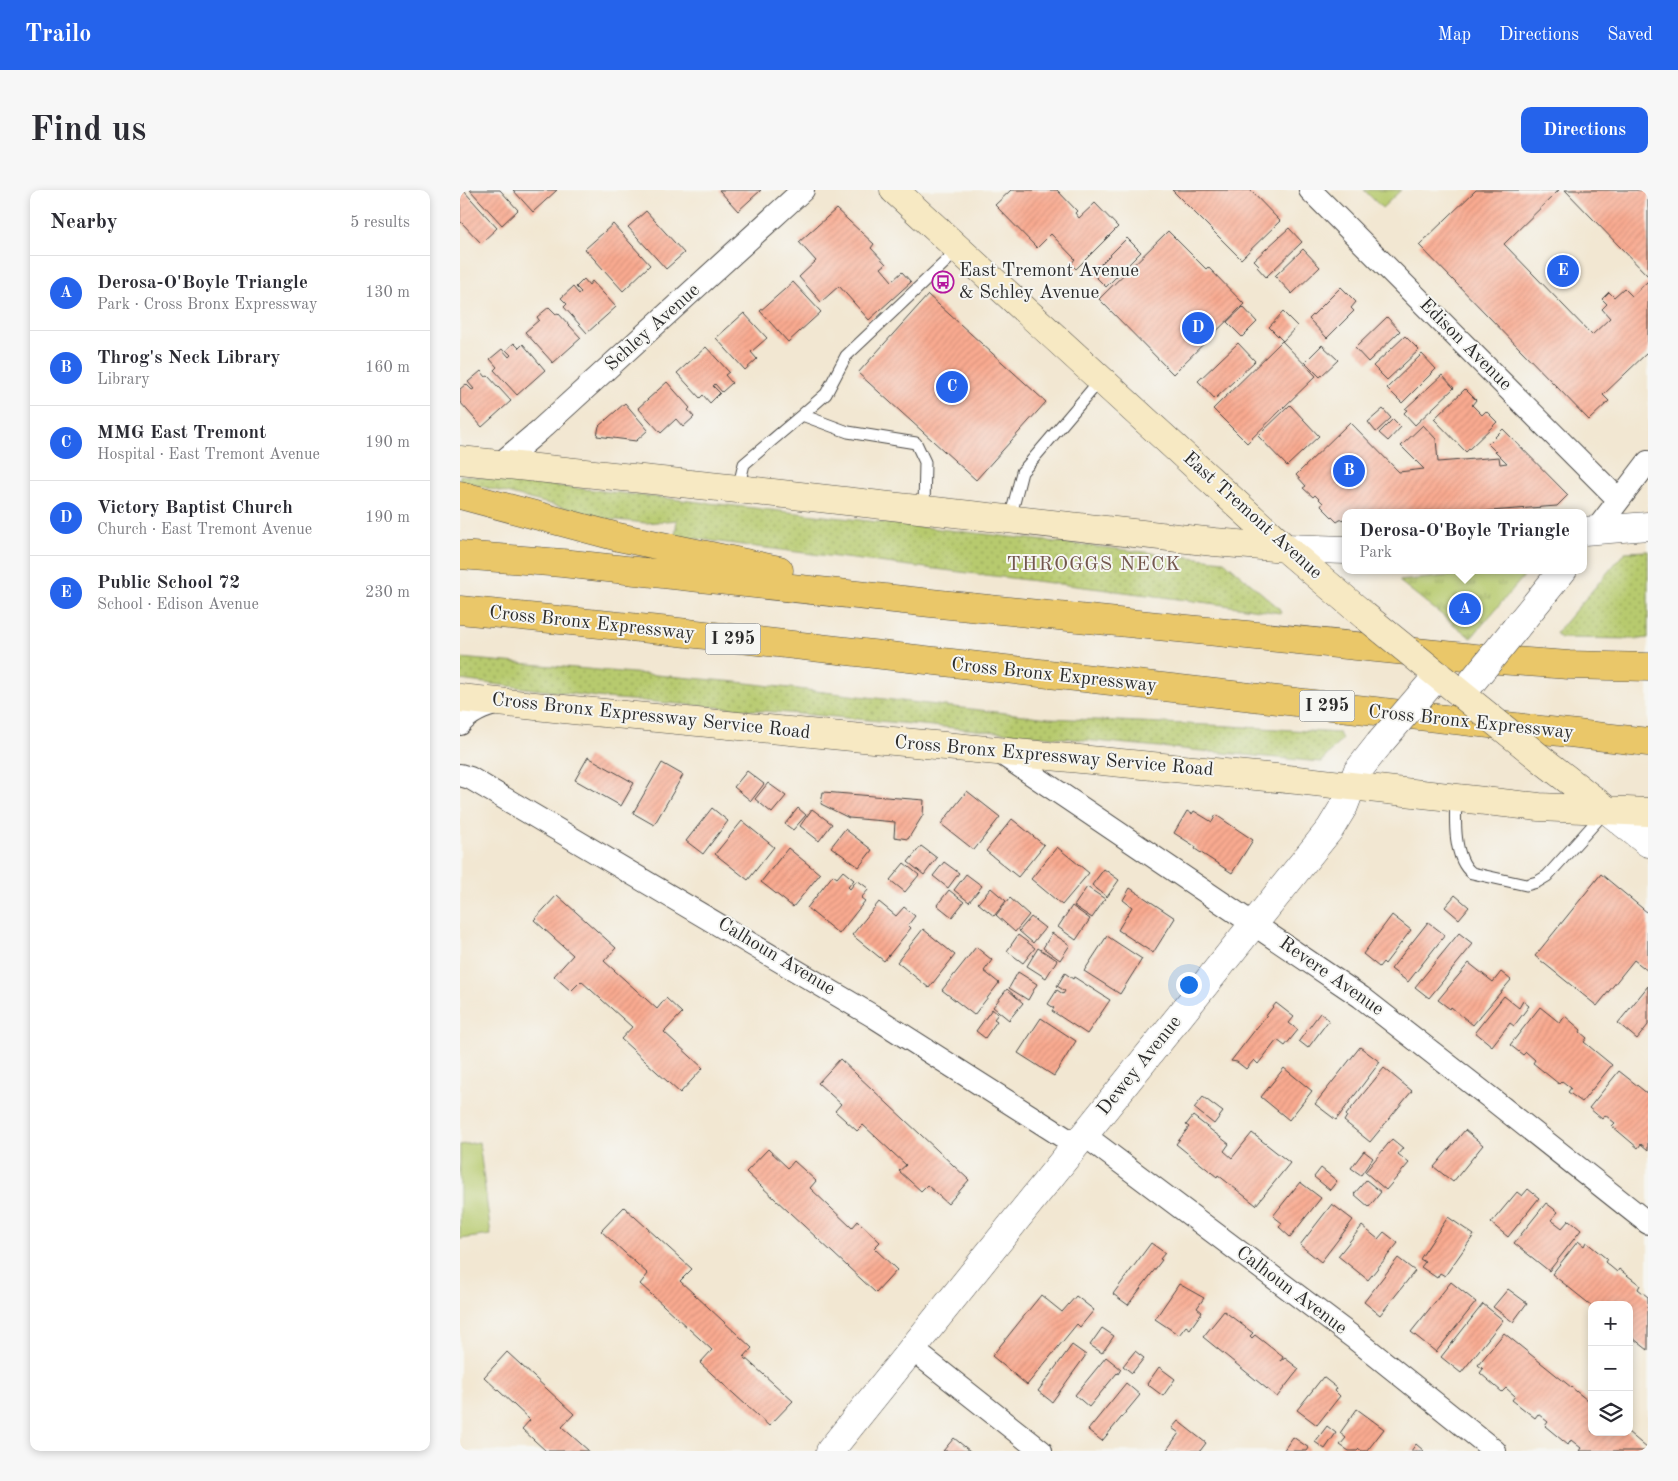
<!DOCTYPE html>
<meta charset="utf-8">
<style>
:root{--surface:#fff;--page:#f7f7f7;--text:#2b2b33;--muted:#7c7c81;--line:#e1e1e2;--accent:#2563eb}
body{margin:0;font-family:"Old Standard TT",serif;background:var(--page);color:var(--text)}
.controls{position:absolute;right:15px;bottom:15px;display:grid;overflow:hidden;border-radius:10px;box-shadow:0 2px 8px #0003}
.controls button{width:45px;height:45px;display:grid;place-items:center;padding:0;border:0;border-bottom:1px solid var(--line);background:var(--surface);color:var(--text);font:25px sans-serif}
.you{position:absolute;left:728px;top:794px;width:18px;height:18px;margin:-12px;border:4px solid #fff;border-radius:50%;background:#1a73e8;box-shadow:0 0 0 8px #1a73e833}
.badge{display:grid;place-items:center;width:32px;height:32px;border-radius:50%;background:var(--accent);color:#fff;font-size:16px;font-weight:700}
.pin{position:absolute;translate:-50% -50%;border:2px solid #fff;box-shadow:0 1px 5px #0006}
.popup{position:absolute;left:882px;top:319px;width:245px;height:65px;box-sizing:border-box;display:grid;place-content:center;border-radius:10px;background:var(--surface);filter:drop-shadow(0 1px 4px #0005);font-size:16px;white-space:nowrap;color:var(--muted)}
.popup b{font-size:19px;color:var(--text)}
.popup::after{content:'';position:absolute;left:50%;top:100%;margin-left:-10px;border:10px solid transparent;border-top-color:var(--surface)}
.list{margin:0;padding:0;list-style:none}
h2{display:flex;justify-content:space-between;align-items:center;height:65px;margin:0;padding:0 20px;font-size:21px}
h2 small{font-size:16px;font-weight:400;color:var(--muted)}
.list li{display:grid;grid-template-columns:32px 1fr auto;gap:15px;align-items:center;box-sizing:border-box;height:75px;padding:0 20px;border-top:1px solid var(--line)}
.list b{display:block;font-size:19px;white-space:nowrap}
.list p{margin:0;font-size:16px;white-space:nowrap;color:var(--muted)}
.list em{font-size:16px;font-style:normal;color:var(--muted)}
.icon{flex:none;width:28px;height:28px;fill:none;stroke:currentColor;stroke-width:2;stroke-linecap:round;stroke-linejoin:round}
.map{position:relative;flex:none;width:1188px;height:1261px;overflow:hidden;border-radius:10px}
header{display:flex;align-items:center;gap:30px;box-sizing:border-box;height:70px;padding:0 25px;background:var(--accent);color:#fff}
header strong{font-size:24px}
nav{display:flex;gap:28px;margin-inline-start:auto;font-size:18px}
.intro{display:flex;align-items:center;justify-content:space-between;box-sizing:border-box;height:120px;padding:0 30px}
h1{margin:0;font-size:35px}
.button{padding:12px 22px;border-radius:10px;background:var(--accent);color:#fff;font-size:18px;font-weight:700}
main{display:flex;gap:30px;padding:0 30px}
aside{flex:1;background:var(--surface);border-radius:10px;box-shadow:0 2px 8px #0003}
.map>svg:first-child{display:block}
.grass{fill:url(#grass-dots);stroke:#717a4c}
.park{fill:url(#park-tufts);stroke:#717a4c}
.pitch{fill:#b7ca6e;stroke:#717a4c}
.building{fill:url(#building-hatch)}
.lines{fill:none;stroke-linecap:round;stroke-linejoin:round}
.service-casing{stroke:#494744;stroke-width:13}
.minor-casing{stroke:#494744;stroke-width:24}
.tertiary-casing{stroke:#494744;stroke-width:29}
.secondary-casing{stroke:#494744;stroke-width:29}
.motorway-casing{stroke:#494744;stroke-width:29}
.service{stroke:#fff;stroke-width:11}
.minor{stroke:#fff;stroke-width:22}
.tertiary{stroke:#fff;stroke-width:28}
.secondary{stroke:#f7e9c3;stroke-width:28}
.motorway{stroke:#eac769;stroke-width:28}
.tertiary-bridge-casing{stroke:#494744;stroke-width:29;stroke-linecap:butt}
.secondary-bridge-casing{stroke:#494744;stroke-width:29;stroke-linecap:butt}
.tertiary-bridge{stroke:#fff;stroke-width:28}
.secondary-bridge{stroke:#f7e9c3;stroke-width:28}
.labels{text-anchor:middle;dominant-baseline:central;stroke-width:4;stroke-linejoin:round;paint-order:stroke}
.shield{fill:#f6f6f2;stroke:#686867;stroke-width:1}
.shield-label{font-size:18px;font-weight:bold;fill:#2b2b2b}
.poi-label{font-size:19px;fill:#2b2b2b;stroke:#f6f6f2;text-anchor:start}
.street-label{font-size:19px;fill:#2b2b2b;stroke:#f6f6f2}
.neighbourhood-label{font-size:20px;letter-spacing:1px;fill:#73574e;stroke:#f6f6f2}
</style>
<header>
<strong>Trailo</strong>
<nav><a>Map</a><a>Directions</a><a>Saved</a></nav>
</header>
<div class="intro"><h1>Find us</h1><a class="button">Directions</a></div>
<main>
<aside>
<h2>Nearby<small>5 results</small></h2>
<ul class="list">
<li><span class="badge">A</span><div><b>Derosa-O'Boyle Triangle</b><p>Park · Cross Bronx Expressway</p></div><em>130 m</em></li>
<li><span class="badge">B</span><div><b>Throg's Neck Library</b><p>Library</p></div><em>160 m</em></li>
<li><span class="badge">C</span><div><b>MMG East Tremont</b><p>Hospital · East Tremont Avenue</p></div><em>190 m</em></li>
<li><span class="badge">D</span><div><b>Victory Baptist Church</b><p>Church · East Tremont Avenue</p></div><em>190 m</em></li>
<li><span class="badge">E</span><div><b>Public School 72</b><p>School · Edison Avenue</p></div><em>230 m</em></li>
</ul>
</aside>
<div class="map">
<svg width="1188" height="1261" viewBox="0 0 1188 1261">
<defs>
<pattern id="grass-dots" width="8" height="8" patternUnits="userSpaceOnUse" patternTransform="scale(1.25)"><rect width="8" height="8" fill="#b7ca6e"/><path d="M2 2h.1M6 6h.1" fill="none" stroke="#95a45b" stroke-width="1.8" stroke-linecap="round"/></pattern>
<pattern id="park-tufts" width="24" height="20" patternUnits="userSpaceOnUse" patternTransform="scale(1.25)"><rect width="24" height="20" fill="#b7ca6e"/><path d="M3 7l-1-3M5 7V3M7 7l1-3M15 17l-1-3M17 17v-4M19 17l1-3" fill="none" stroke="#95a45b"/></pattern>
<pattern id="building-hatch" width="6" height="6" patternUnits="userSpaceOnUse" patternTransform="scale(1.25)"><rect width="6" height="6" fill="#f9aa90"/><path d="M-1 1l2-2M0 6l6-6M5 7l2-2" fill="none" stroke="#d6927c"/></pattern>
</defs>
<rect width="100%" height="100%" fill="#f6f6f2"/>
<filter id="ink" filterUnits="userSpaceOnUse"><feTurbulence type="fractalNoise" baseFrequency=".02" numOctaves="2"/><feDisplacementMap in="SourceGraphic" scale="10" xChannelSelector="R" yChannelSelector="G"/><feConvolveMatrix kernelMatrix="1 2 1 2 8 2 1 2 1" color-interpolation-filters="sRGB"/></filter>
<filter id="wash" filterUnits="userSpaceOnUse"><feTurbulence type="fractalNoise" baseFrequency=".0096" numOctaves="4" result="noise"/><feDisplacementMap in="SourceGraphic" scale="20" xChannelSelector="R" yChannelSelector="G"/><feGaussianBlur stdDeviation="1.12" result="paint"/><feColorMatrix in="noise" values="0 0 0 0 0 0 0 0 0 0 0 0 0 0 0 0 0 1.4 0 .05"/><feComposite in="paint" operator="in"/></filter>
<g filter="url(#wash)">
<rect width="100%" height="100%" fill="#f2e7d2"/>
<path class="grass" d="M0,285L764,371L819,418L821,423C619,394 417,374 215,346L217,330L186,333L147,329L0,291Z
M1188,361V448L1180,449L1100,448L1096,443L1165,362Z
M0,468L277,492L589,528L770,536L879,543L882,549L861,572L376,527L146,508L0,490Z"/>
<path class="park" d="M1046,380H1058L1065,385L1011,448L939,391Z"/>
<path class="pitch" d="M904,0H941L922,18Z
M19,952L31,1045L0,1049V955Z"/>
<g id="blocks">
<path class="building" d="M0,0H3L37,38L21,53L0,31Z
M10,0H40L58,20L42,35Z
M53,0H97L73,22Z
M259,0H301L278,21Z
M551,0H597L617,21L615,23L619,28L635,13L658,37L616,79L611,74L615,69L591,44L577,58L535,15Z
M712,0H790L820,31L781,69Z
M1016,0H1099L1044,54L1132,145L1150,128L1142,119L1147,114L1142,109L1149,102L1154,107L1164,98L1172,106L1188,91V162L1143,205L1149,211L1129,230L959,55Z
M1105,0H1188V86Z
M376,19L414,54L411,58L426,74L421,78L432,91L442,82L451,92L409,130L379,96L361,112L339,87L356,71L339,52Z
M186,21L224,63L206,79L168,37Z
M153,34L190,75L163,101L125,59Z
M829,38L842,52L806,87L797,77L799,75L794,70Z
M708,41L746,79L748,77L784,114L713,184L639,109Z
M667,48L681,62L646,97L632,83Z
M843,59L860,77L832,104L815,86Z
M124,89L129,95L132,91L156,117L127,143L104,117L107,114L101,108L113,97L119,104L121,102L116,97Z
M333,92L361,122L328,152L300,121Z
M881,97L896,112L891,118L894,121L867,148L849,129Z
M468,105L586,212L516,290L398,183Z
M89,117L96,124L98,123L121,148L93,173L65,142L79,130L77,127Z
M783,117L797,132L782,147L767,132Z
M823,122L837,136L823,151L809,137Z
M284,123L307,148L291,162L297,169L285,180L256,148Z
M927,127L940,141L908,172L895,158Z
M945,146L959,160L927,190L913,176Z
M822,151L856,186L787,253L753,219Z
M54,153L59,158L63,154L85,180L57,205L34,180L37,177L30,169L42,159L49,167L51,165L46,160Z
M778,153L795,171L755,209L738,191Z
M862,155L878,170L860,187L845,172Z
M246,157L269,182L265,185L272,193L262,202L255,194L253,196L260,203L250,213L243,205L240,208L217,183Z
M962,164L976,179L942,213L927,198Z
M21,181L26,187L28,186L51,211L22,237L0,212V199L6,194L12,200L14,199L8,192Z
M982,185L994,198L955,235L944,223L947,220L945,219Z
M207,192L230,218L228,220L234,227L223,237L216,229L201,243L178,218Z
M1005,199L1016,210L1012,215L1022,225L1026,221L1037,232L1006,262L974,229Z
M165,213L188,240L176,251L137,246L139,236Z
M830,215L859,246L827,276L798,246Z
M923,219L931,228L916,242L908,232Z
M933,229L941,237L928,251L919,243Z
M890,232L939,282L964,279L941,256L963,235L976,249L978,272L1039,267L1040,274L1047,273L1028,254L1043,239L1108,305L1097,316L1003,323H982V321L886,323V329L880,330L877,332L861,316L863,313L855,305L853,307L843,298L846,296L836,285Z
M128,567L174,593L161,616L115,590Z
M202,573L223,585L194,635L173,623Z
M287,581L304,594L291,611L274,597Z
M308,593L326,606L312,623L295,609Z
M507,601L540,627L514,660L481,634Z
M363,602L464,610L463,625L448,649L434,647L435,632L389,628L361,614Z
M252,618L268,631L243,664L226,651Z
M338,618L346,625L333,640L325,634Z
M352,619L372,634L359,651L340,636Z
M727,621L732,624L734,621L752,632L756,625L793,650L772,683L735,659L736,657L714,643Z
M552,629L584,655L558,687L526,661Z
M282,631L314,657L288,690L255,664Z
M385,639L412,660L399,677L371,657Z
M461,656L477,668L464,685L448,672Z
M597,657L629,683L602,715L571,689Z
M328,658L360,684L333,717L301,692Z
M484,672L499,683L488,698L473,686Z
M444,673L459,685L445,702L430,690Z
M644,679L659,690L647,707L632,695Z
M383,681L394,690L388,697L390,699L397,690L409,699L401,708L405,711L379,744L347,718L373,685L377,688Z
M506,684L522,696L509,712L494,700Z
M1141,684L1188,723V781L1174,770L1137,816L1075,766Z
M627,697L645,709L632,728L614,716Z
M531,698L546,711L534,726L518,713Z
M670,698L715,728L693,763L658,740L672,717L663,710Z
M489,700L504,712L492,727L477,715Z
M97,705L156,758L144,771L197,819L206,808L222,823L204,842L243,878L220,903L161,849L172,837L121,791L111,801L94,786L113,765L74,730Z
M995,705L1009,717L999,729L985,717Z
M550,708L569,725L555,742L536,725Z
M419,712L436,726L444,717L455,726L448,735L451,738L424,771L392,745Z
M612,716L630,729L616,750L598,737Z
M932,725L951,740L925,774L923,772L919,777L903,764Z
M571,727L585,738L573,753L559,741Z
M968,732L985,745L948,792L931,779Z
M463,739L495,765L469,798L437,772Z
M592,743L610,755L600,770L583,758Z
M999,743L1013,754L969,808L955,797Z
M558,745L575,758L563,773L547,761Z
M647,746L682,769L660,804L624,781Z
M516,757L532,770L524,781L539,793L514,825L482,800Z
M578,758L597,770L586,788L567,776Z
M1009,773L1033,792L1041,782L1051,790L1013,835L991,817L990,819L978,810Z
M558,782L577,794L568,810L549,798Z
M605,783L613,789L614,787L650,810L627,844L592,821L594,818L588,814L597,800L603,804L605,801L597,796Z
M1188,796V835L1177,849L1158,833Z
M547,799L563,813L549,830L533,817Z
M1044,806L1059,818L1063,811L1069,816L1054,836L1050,833L1032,856L1015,842Z
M816,813L834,827L829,833L838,840L825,856L817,850L798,874L794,870L786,879L777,872L771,871Z
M1080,817L1100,833L1105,826L1121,840L1120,842L1127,848L1124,852L1152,875L1122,912L1108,902L1111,898L1102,891L1099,894L1073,873L1075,870L1066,862L1063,865L1050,855Z
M532,819L538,824L534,829L537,831L525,848L516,841Z
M860,823L869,830L848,858L839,851Z
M581,828L616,851L594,886L558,863Z
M900,857L920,872L876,930L855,914Z
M380,869L509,990L488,1014L467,995L461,1001L439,981L446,975L403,935L397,941L375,921L381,914L358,893Z
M824,878L852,901L829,930L801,907Z
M924,878L952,901L910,952L884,931L887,926L886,925Z
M1159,881L1188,904V960L1181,954L1178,958L1152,936L1155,933L1145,925L1142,929L1129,918Z
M743,907L763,922L754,934L734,918Z
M733,926L769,954L764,961L772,968L792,943L830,973L796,1015L758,985L757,987L716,954L729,937L726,935Z
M1005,940L1023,955L993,992L974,977Z
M932,949L943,958L938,964L949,973L926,1000L905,982Z
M308,959L328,978L334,971L356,991L350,998L392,1038L398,1031L420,1052L414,1058L437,1080L416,1103L286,982Z
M904,961L913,968L901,985L891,978Z
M861,978L877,991L870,1000L854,987Z
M906,990L921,1002L909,1017L894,1004Z
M840,992L861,1008L830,1047L819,1037L822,1033L813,1026Z
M1068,999L1079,1008L1048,1047L1031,1033L1057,1002L1062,1006Z
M1086,1013L1098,1022L1091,1030L1097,1034L1102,1038L1109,1030L1121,1040L1089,1081L1054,1053Z
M872,1014L893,1030L861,1072L840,1055Z
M164,1017L232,1079L220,1091L292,1158L284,1167L333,1211L309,1236L240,1173L252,1160L180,1094L188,1084L141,1041Z
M988,1027L1014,1045L985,1086L980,1083L977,1088L961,1077L965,1072L960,1069Z
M902,1036L918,1049L924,1042L938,1053L908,1090L878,1066Z
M1118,1051L1124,1056L1126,1052L1147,1069L1145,1072L1157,1082L1159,1079L1180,1095L1178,1099L1188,1107V1160L1169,1145V1115L1132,1116L1092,1084Z
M691,1053L705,1063L700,1069L702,1070L668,1115L653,1104Z
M938,1068L955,1081L920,1125L904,1112Z
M991,1092L1016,1112L976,1162L951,1142Z
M719,1094L744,1108L737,1118L742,1122L730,1139L726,1136L719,1145L695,1129Z
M1048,1099L1067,1113L1053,1132L1033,1117Z
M581,1105L602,1122L616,1106L634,1120L620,1137L617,1134L567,1195L532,1166Z
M1023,1114L1043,1130L1001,1183L981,1167Z
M764,1121L793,1143L790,1146L792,1148L795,1145L823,1167L821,1171L825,1168L839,1179L817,1207L743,1147Z
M642,1138L654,1146L642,1163L630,1155Z
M1044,1143L1132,1214V1242H1168L1188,1259V1261H1119L1121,1258L1111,1250L1108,1255L1085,1236L1088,1232L1078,1224L1075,1228L1052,1210L1055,1206L1046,1198L1042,1202L1020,1183L1023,1179L1018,1175Z
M612,1155L626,1165L592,1212L578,1201Z
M675,1161L684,1168L672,1183L663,1176Z
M47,1162L114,1224L102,1237L129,1261H86L62,1239L70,1230L24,1187Z
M646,1167L661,1179L658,1184L657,1183L629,1217L615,1205Z
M699,1177L715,1189L703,1206L687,1194Z
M863,1187L877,1198L875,1201L880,1206L857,1235L837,1220Z
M666,1193L680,1205L642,1251L628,1240Z
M897,1219L924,1239L907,1261H902L899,1259L897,1261H889L880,1255L886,1248L880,1243Z
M718,1231L746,1253L740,1261H706L719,1243L712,1238Z
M867,1236L876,1243L865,1259L855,1252Z
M833,1247L849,1258L847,1261H823Z
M494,1248L510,1261H483Z
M956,1254L964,1261H951Z"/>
</g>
</g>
<g filter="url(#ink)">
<use href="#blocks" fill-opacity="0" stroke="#494744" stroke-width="1"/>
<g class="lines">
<g class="service-casing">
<path id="service" d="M342,225L366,204L386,166L499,59
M278,299L284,274L342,225L388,242L456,253L465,272L464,319
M550,329L562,282L641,189
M996,607C995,629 993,669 1012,683L1066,695L1077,692L1087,686L1144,623"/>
</g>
<g class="minor-casing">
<path id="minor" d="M850,0L1159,310
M41,273L80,240L343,0
M1136,340L1188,272
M0,534C10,522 25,516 40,513
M539,562L901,807L1028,906L1188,1033
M0,585L10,588L413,826L616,955
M624,945L894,1148L1035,1261
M452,1159L581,1261"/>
</g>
<g class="tertiary-casing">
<path id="tertiary" d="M1124,341L1188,336
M825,358L886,360
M1055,439L1103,380
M1147,620L1188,653
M370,1261L870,639L884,616L897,582L919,554"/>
</g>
<g class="secondary-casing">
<path id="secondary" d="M434,0L825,358L905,426
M0,270L278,299L754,352L825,358
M0,508L113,520L837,590L1079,617L1188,622
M1085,572L1147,620"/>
</g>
<g class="motorway-casing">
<path id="motorway" d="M0,305L158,347L319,380
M0,365L102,373L480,414L1025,469L1109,475L1188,477
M0,420L210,441L1188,552"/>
</g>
<use href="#service" class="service"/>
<use href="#minor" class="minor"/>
<use href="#tertiary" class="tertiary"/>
<use href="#secondary" class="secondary"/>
<use href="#motorway" class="motorway"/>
<g class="tertiary-bridge-casing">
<path id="tertiary-bridge" d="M1002,504L1055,439
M919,554L978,485"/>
</g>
<g class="secondary-bridge-casing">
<path id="secondary-bridge" d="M905,426L1085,572"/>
</g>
<use href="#tertiary-bridge" class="tertiary-bridge"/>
<use href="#secondary-bridge" class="secondary-bridge"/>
</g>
</g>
<defs>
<g id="bus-ring" transform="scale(1.125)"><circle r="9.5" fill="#f6f6f2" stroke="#b5179e" stroke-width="1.5"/><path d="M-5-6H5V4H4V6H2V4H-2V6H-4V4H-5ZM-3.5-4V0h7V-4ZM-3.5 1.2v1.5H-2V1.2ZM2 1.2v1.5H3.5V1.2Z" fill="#b5179e"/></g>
</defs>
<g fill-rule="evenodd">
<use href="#bus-ring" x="483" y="92"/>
</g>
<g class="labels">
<g class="shield">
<rect x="245.5" y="433.5" width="55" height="31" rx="4"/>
<rect x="839.5" y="500.5" width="55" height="31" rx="4"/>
</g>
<g class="shield-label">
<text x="273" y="449">I 295</text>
<text x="867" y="516">I 295</text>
</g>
<g class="poi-label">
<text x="499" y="81">East Tremont Avenue<tspan x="499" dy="22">&amp; Schley Avenue</tspan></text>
</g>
<g class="street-label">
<text transform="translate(193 138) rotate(-42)">Schley Avenue</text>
<text transform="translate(1005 155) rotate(45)">Edison Avenue</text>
<text transform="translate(792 326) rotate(42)">East Tremont Avenue</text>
<text transform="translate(132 434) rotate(6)">Cross Bronx Expressway</text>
<text transform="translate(594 486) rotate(6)">Cross Bronx Expressway</text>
<text transform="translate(191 527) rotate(6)">Cross Bronx Expressway Service Road</text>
<text transform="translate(1011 533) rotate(6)">Cross Bronx Expressway</text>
<text transform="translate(594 567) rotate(5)">Cross Bronx Expressway Service Road</text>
<text transform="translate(316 767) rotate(31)">Calhoun Avenue</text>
<text transform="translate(871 787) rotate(35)">Revere Avenue</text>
<text transform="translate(680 876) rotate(-51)">Dewey Avenue</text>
<text transform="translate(831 1101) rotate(37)">Calhoun Avenue</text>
</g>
<g class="neighbourhood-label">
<text x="634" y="375">THROGGS NECK</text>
</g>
</g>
</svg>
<div class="controls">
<button>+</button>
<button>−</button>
<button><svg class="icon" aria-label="layers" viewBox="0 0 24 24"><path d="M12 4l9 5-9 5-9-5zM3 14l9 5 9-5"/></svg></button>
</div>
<div class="you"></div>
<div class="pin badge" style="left:1005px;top:419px">A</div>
<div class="popup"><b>Derosa-O'Boyle Triangle</b>Park</div>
<div class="pin badge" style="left:889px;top:281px">B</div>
<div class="pin badge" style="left:492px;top:197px">C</div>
<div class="pin badge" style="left:738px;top:138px">D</div>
<div class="pin badge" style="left:1103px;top:81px">E</div>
</div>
</main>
